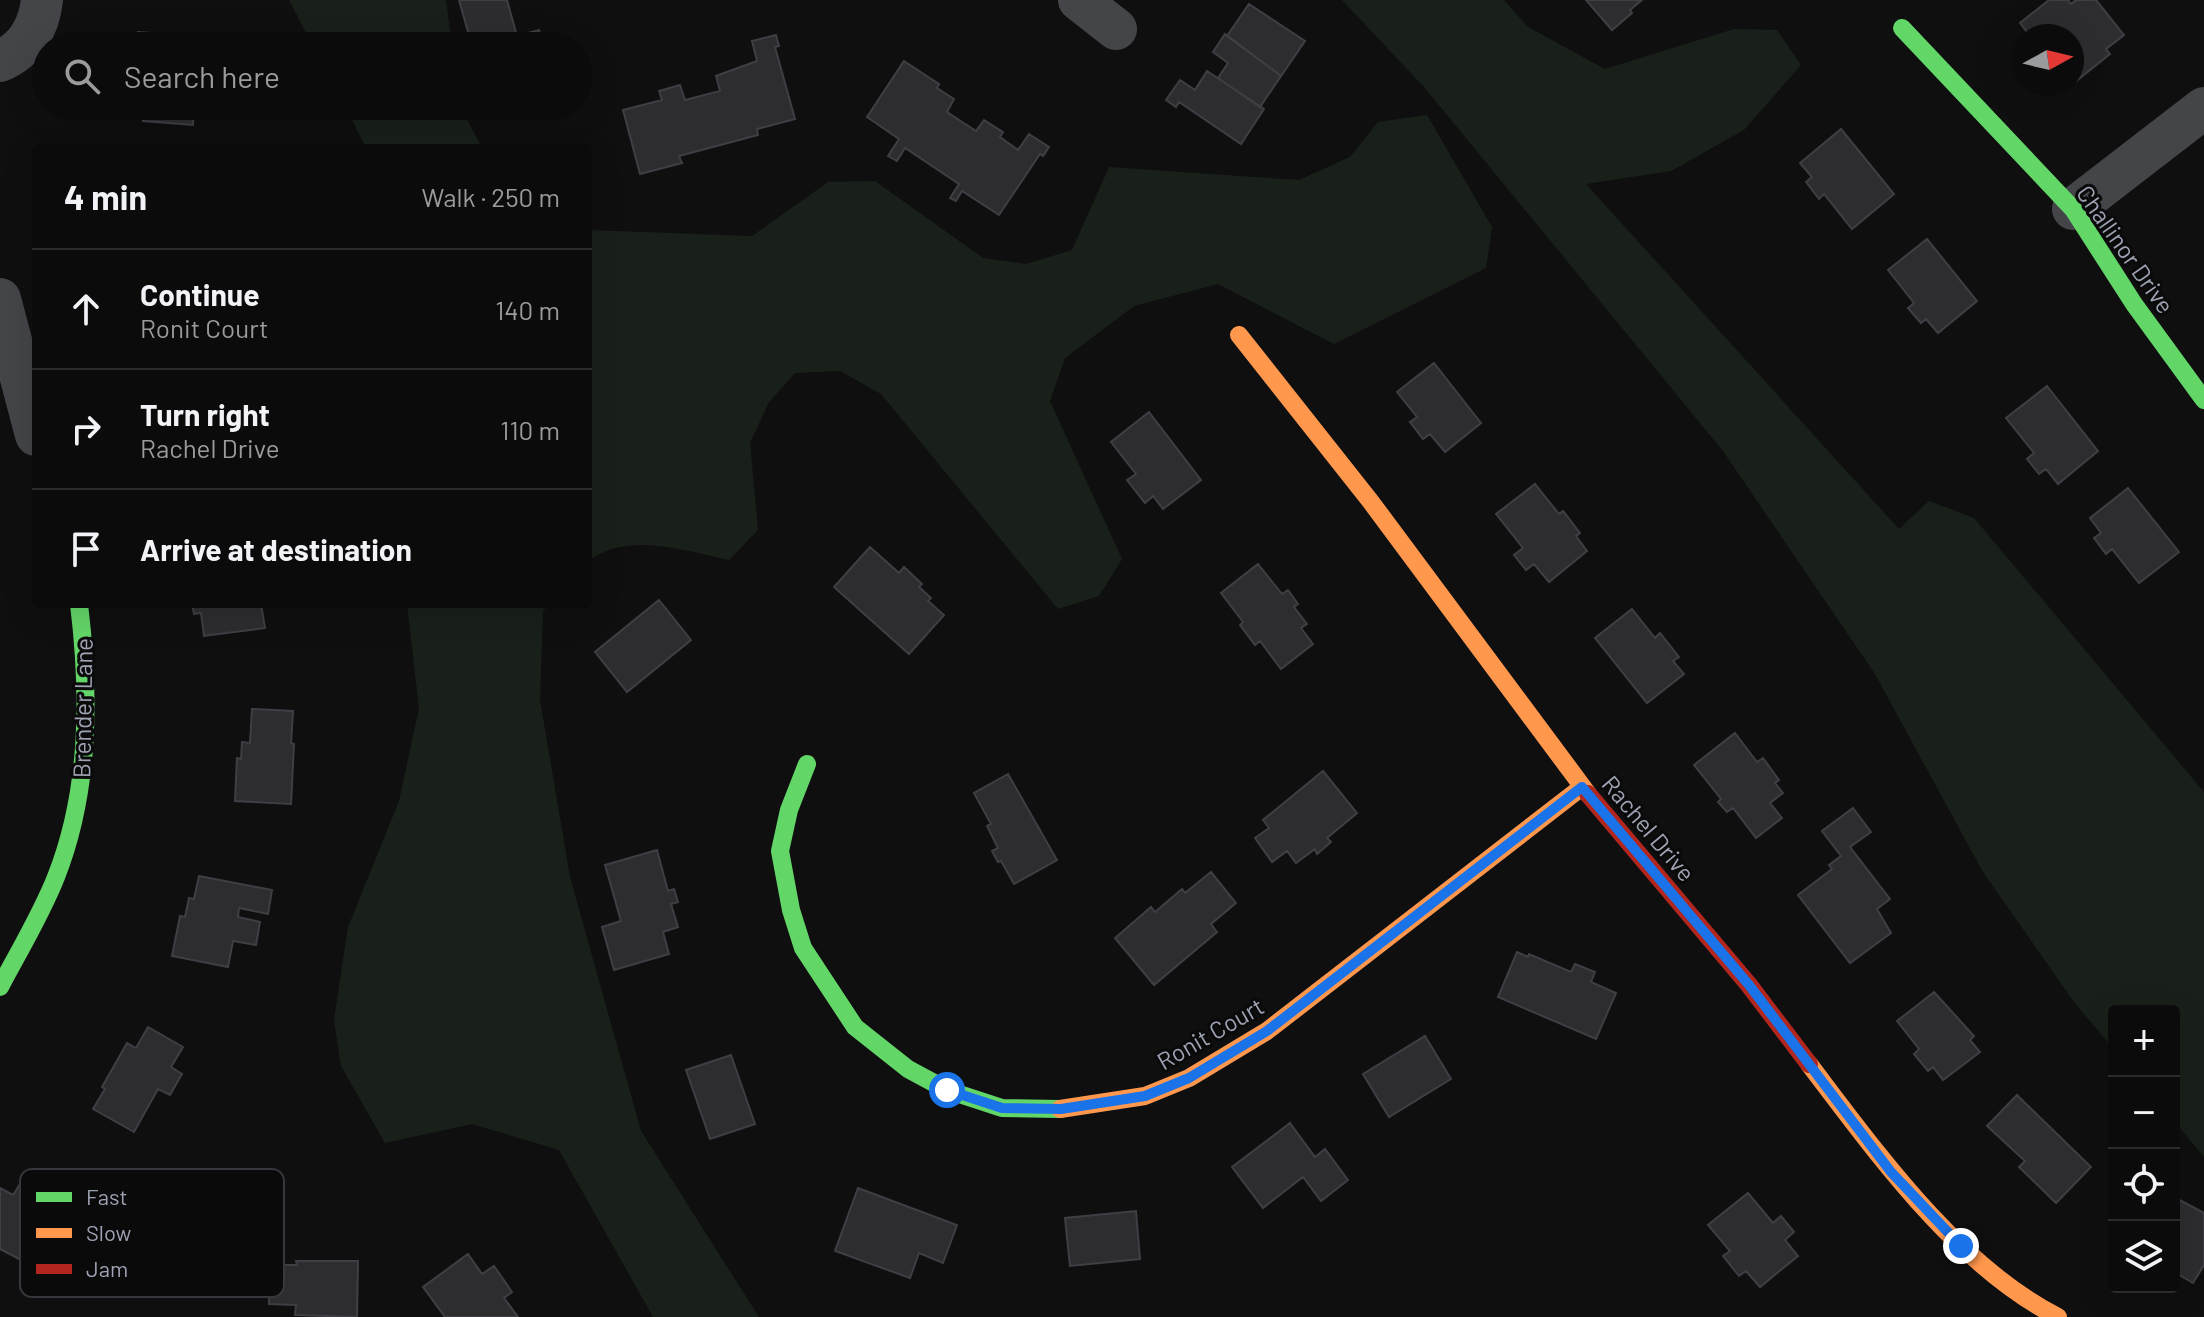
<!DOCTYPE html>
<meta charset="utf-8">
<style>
:root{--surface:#0b0b0c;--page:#19191a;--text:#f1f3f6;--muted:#9a9b9d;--line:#2b2b2d}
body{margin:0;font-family:Barlow,sans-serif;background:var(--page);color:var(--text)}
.controls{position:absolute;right:24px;bottom:24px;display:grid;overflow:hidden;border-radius:8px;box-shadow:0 8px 32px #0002}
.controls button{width:72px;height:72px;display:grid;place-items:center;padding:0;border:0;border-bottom:2px solid var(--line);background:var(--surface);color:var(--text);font:40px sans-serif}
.compass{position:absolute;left:2012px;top:24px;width:72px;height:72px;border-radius:50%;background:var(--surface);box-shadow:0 8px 32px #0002;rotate:82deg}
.stop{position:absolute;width:24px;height:24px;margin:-18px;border:6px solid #1a73e8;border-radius:50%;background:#fff}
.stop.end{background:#1a73e8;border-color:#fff;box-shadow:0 2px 8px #0008}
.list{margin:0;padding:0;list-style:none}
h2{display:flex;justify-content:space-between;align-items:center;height:104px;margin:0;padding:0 32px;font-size:34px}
h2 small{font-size:26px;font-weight:400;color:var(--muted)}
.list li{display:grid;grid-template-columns:52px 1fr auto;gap:24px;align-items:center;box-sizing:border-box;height:120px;padding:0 32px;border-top:2px solid var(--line)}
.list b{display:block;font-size:30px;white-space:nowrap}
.list p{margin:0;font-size:26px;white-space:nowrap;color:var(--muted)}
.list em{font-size:26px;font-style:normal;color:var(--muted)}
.icon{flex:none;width:44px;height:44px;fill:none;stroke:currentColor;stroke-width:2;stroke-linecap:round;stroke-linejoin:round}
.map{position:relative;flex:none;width:2204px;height:1317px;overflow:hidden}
.search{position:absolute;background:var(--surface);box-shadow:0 8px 32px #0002;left:32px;top:32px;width:560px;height:88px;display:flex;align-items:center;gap:20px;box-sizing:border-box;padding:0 28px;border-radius:44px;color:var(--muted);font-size:30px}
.panel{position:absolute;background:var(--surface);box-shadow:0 8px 32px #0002;left:32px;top:144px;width:560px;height:464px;border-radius:8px}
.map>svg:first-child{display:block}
.green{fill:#19201a}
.building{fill:#2d2d30;stroke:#3e3f44;stroke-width:2}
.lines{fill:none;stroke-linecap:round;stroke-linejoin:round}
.street{stroke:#444549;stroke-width:42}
.fast{stroke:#63d668;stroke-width:18}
.slow{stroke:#ff974d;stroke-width:18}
.jam{stroke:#b3261e;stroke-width:18}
.route{stroke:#1a73e8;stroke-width:10}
.labels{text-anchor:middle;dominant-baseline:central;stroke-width:6;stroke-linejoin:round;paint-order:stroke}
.street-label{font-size:24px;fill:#9ea3b3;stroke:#0a0a0b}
.key{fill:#0a0a0b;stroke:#36383d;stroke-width:2}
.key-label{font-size:22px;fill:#9ea3b3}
</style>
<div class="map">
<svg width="2204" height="1317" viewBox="0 0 2204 1317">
<rect width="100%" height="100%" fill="#0f0f10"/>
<path class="green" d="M289,0H446L452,46H313Z
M1342,0H1504L1528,27L1605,69L1734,29L1777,30L1801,65L1744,130L1671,171L1586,184L1899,529L1929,501L1974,518L2204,792V1157L2174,1121V1011H2114V1050L2074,1002L1983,872L1875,674L1723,451L1424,87Z
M345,106H460L482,148H366Z
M1427,115L1492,227L1486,268L1334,344L1218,284L1134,306L1065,358L1050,401L1122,559L1099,596L1058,609L881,394L840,371L795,373L769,402L750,443L758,530L729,560C685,551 628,531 588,561V230L752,236L828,182L875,181L983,258L1026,264L1072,250L1109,167L1299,180L1350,157L1378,122Z
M407,604H548L543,612L540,700L570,877L641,1131L759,1317H653L559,1150L472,1124L385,1143L341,1066L334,1020L348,927L399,801L419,708Z"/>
<path class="building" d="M459,0H507L517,36L539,30L543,46H472Z
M1586,0H1642L1630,10L1632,13L1612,30Z
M2049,0H2068L2071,4L2076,0H2096L2124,35L2106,49L2110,54L2070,86L2072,36H2030L2020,23Z
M1249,4L1305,41L1281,76L1227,36Z
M138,32L203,37V46H136Z
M1225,34L1281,76L1260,107L1218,78L1228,63L1213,52Z
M776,35L779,46L775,47L795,119L757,129L758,135L679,156L682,163L640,174L623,110L662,100L659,91L680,85L685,100L720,91L716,76L757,61L752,41Z
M904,61L939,84L937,88L954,99L947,112L976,131L984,120L1003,132L1000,137L1018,150L1029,134L1049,147L1043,156L1040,154L999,215L962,191L956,201L950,198L959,184L905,148L897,161L888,156L899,139L867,117Z
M1207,71L1264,109L1241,144L1179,102L1176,107L1166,100L1180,80L1195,90Z
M144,106H194L193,125L143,121Z
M1841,129L1894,194L1852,229L1824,194L1819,199L1806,182L1812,177L1800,163Z
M1927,239L1977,301L1938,333L1926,319L1921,323L1908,308L1914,303L1888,270Z
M1434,363L1481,423L1445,452L1430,434L1423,439L1410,422L1417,417L1397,392Z
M2047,386L2098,451L2058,484L2046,469L2039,474L2027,459L2034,453L2006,418Z
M1149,412L1201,480L1163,509L1153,496L1145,503L1127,480L1136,474L1111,442Z
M1535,484L1559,514L1563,511L1580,533L1576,536L1587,551L1549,582L1534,564L1526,570L1514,555L1523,548L1496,514Z
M2128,488L2179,552L2139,583L2112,549L2106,554L2094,538L2101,533L2090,518Z
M870,547L899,573L904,567L922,584L919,587L931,598L928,601L944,615L909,654L834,587Z
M1258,564L1282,594L1288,590L1298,604L1294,607L1307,624L1301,628L1313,644L1281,669L1260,641L1255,645L1240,625L1243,622L1221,593Z
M659,600L691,640L627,692L595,652Z
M192,604H261L265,628L204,636L201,613L194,614Z
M1632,609L1655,638L1660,633L1679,657L1673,661L1684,674L1647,703L1595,638Z
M1632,609L1655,638L1660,633L1679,657L1673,661L1684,674L1647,703L1595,638Z
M252,709L293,711L291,743L294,744L291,804L235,801L237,758L241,759L242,742L250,743Z
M1735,733L1757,762L1763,758L1779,780L1775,783L1783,793L1770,803L1782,818L1756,838L1733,808L1727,812L1718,802L1721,799L1694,765Z
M1323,771L1357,813L1327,838L1331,842L1317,854L1315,849L1296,863L1287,851L1272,862L1255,838L1269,828L1263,820Z
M1008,774L1057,860L1014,884L1001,861L998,862L992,851L998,848L987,826L991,824L974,793Z
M1853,808L1871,832L1850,847L1890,899L1877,909L1891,933L1850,963L1798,895L1832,869L1829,865L1841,856L1822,831Z
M657,850L668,891L674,889L678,902L671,904L678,927L663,932L669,954L614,970L602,927L621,921L605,865Z
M1211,872L1236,903L1211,924L1217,932L1154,985L1115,938L1151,907L1155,912L1182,889L1185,893Z
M199,876L272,890L268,914L239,908L238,917L260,922L256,945L233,941L228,967L172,956L180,916L185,917L189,898L194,899Z
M1517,952L1528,957L1529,954L1571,972L1575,964L1595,972L1591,982L1616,993L1596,1039L1498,997Z
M1934,992L1974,1036L1970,1040L1980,1052L1943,1080L1933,1067L1928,1071L1914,1054L1919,1049L1897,1021Z
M148,1027L183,1047L171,1067L182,1074L170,1095L158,1089L134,1132L93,1109L105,1089L102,1087L127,1043L136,1048Z
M1425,1036L1451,1079L1389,1117L1363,1074Z
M731,1055L755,1124L710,1139L686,1070Z
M2017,1095L2091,1167L2056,1203L2019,1167L2025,1161L1987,1126Z
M1290,1123L1315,1157L1325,1149L1348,1180L1321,1201L1303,1177L1263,1208L1232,1167Z
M20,1184L44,1197L39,1206L89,1235L77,1257L73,1255L55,1287L22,1268L25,1262L0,1249V1188L13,1195Z
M858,1188L957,1225L943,1263L919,1253L910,1278L835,1251Z
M1748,1193L1773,1223L1781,1216L1794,1232L1785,1240L1798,1256L1760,1287L1746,1271L1739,1276L1723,1256L1730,1251L1708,1225Z
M2174,1197L2204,1213V1265L2193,1283L2174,1272Z
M1136,1211L1140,1259L1070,1266L1065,1218Z
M468,1254L482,1274L494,1266L512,1292L504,1298L518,1317H445L423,1287Z
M296,1261H358L357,1317L295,1315L296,1305L269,1304V1265H297Z"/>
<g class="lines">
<path class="street" d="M1079,0L1116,29
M0,61C26,50 39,27 42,0
M2073,209L2204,108
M0,299L36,435"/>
<path class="fast" d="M1902,28L2073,209L2134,304L2204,400
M807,764L789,810L780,851L791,910L803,948L855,1027L908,1069L947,1090L1002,1108L1060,1109
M0,987C19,951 41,915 56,877C90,791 90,695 79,604"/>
<path class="slow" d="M1239,335L1371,502L1588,794
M1809,1064C1876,1152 1957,1266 2058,1317
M1060,1109L1145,1096L1189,1078L1267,1031L1582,787"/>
<path class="jam" d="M1588,794L1749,985L1809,1064"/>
</g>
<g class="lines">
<path class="route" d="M947,1090L1002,1108L1061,1109L1145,1096L1189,1078L1267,1031L1582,787L1749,985L1891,1172L1961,1246"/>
</g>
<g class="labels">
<g class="street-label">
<text transform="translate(2126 249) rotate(55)">Challinor Drive</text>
<text transform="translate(82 708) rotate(-89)">Brender Lane</text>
<text transform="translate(1649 828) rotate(50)">Rachel Drive</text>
<text transform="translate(1210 1033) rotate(-30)">Ronit Court</text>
</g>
</g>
<rect x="20" y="1169" width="264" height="128" rx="12" class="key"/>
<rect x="36" y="1192" width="36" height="10" fill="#63d668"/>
<rect x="36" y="1228" width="36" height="10" fill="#ff974d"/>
<rect x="36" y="1264" width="36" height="10" fill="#b3261e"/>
<g class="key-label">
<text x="86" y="1205">Fast</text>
<text x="86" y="1241">Slow</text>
<text x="86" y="1277">Jam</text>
</g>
</svg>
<div class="controls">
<button>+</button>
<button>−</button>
<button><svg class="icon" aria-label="locate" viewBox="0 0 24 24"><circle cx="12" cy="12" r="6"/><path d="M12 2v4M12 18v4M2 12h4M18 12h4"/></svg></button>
<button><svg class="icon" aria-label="layers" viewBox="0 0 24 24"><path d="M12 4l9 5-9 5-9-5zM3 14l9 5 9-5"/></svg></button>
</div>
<svg class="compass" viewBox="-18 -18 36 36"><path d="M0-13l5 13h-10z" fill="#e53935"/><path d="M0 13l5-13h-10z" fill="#9a9b9d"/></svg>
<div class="stop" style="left:947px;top:1090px"></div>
<div class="stop end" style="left:1961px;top:1246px"></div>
<div class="search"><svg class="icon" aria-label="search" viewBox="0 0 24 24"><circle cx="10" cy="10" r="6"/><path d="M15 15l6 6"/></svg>Search here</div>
<section class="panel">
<h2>4 min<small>Walk · 250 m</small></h2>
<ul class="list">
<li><svg class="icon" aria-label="ahead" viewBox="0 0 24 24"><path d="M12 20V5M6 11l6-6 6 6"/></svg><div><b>Continue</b><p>Ronit Court</p></div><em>140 m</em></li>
<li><svg class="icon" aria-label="right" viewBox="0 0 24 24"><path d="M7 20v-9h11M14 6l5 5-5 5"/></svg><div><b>Turn right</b><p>Rachel Drive</p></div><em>110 m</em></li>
<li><svg class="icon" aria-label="arrive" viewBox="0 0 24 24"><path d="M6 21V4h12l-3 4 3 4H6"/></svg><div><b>Arrive at destination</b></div></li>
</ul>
</section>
</div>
